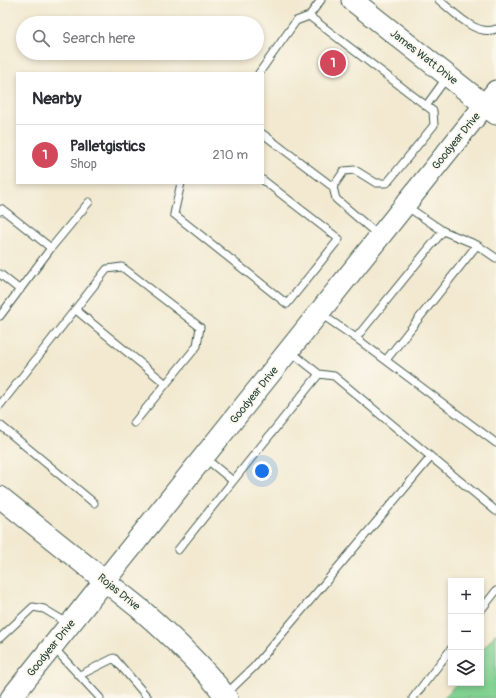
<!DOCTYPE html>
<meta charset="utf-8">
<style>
:root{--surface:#fff;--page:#f2f2f3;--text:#2b2b33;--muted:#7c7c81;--line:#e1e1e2;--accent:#d1495b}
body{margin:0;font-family:Pangolin,sans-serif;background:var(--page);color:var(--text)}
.controls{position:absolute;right:12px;bottom:12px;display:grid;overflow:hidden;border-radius:0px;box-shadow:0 2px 6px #0003}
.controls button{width:36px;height:36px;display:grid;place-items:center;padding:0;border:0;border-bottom:1px solid var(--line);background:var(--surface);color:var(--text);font:20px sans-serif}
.you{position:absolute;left:262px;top:471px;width:14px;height:14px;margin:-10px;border:3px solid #fff;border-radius:50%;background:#1a73e8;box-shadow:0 0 0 6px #1a73e833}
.badge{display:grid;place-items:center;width:26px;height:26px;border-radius:50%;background:var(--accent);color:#fff;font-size:13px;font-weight:700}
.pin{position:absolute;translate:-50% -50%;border:2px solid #fff;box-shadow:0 1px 4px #0006}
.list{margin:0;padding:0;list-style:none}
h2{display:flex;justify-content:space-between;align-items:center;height:52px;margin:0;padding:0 16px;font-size:17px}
h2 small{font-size:13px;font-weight:400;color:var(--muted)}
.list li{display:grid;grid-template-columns:26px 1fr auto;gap:12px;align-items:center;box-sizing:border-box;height:60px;padding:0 16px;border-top:1px solid var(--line)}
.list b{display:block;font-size:15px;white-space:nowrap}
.list p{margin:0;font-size:13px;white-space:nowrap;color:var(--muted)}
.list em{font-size:13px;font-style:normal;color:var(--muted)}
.icon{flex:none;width:22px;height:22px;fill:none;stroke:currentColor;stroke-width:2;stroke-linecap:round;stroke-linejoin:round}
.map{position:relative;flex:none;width:496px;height:698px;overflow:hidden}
.search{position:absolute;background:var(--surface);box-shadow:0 2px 6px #0003;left:16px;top:16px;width:248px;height:44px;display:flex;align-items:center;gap:10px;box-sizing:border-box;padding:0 14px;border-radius:22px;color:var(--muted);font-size:15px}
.panel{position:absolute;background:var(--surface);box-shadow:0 2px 6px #0003;left:16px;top:72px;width:248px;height:112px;border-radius:0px}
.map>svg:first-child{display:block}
.green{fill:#81d191;stroke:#508762}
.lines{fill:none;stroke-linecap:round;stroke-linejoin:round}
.lane-casing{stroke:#3f574b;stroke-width:9}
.secondary-casing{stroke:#3f574b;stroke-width:23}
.lane{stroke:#fff;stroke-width:7}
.secondary{stroke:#fff;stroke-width:21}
.labels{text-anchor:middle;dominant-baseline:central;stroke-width:3.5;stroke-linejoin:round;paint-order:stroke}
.street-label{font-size:11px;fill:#1f3d34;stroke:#fbf7ec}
</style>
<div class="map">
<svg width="496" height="698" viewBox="0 0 496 698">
<rect width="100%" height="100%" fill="#fbf7ec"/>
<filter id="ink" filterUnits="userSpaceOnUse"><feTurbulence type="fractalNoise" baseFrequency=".025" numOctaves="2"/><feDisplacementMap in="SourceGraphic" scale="8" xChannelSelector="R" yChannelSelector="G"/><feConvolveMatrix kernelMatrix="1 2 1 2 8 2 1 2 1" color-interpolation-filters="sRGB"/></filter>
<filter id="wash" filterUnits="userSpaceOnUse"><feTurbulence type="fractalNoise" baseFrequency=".012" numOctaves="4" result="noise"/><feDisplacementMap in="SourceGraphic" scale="16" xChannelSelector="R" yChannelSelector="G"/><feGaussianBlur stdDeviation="0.9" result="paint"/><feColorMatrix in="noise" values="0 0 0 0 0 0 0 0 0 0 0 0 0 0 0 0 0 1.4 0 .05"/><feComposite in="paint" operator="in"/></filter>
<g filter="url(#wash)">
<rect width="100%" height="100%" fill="#f2e9d0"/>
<path class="green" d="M496,633V698H444L457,683H481V652Z"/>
</g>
<g filter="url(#ink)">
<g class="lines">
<g class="lane-casing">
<path id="lane" d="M321,0L309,16L433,111L434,125L387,183H376L355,170L344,171L333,187L336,199L378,235
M439,0C454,12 476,37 496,29
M259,73L296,21L309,16
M426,106L447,77
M263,134L333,187
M181,183L174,214L287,304L339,239L263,180
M0,211L2,209L51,248L0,316
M443,231L477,245L496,258
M51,248L89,202
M0,274L20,290
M76,310L166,384
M321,314L356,338L443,231L406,206
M356,338L496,443
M386,360L477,245
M319,374L334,376L496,511
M0,405L107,269L122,267L200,327L197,346L134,423
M0,425L94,503
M205,458L233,481L319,374L291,352
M178,550L233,481
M481,610L496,591
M0,638L33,607L44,609L69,624
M54,648L100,698
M80,675L114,658L148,698
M226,694L254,667L431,457
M413,698L451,649"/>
</g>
<g class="secondary-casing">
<path id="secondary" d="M352,0L496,114
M0,497L139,608C170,635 202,665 227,698
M11,698L496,91"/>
</g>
<use href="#lane" class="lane"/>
<use href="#secondary" class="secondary"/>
</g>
</g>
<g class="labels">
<g class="street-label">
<text transform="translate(424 57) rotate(38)">James Watt Drive</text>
<text transform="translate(456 141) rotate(-51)">Goodyear Drive</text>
<text transform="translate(254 395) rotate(-51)">Goodyear Drive</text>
<text transform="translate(119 592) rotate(39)">Rojas Drive</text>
<text transform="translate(51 648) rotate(-51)">Goodyear Drive</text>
</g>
</g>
</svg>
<div class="controls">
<button>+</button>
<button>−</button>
<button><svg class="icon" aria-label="layers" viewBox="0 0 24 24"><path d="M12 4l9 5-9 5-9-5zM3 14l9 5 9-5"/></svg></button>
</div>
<div class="you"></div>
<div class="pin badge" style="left:333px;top:63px">1</div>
<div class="search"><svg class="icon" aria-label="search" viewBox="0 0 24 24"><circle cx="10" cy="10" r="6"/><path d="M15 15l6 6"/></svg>Search here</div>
<section class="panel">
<h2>Nearby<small></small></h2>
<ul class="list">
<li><span class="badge">1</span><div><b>Palletgistics</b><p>Shop</p></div><em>210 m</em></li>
</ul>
</section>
</div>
